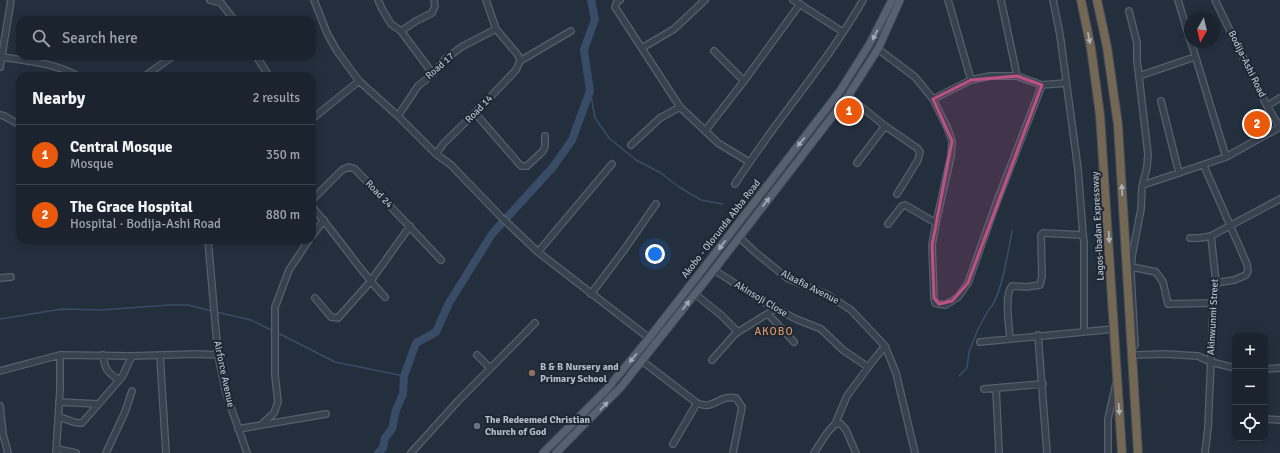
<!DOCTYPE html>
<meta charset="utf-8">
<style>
:root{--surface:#1b232e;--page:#242b36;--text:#f1f3f6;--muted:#a0a4aa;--line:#39404a;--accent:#ea580c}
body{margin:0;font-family:Signika,sans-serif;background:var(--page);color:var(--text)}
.controls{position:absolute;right:12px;bottom:12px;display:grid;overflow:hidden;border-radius:8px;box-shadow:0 2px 10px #0003}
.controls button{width:36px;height:36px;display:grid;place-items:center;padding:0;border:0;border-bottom:1px solid var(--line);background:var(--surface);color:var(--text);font:20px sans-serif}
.compass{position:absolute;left:1184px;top:12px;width:36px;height:36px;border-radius:50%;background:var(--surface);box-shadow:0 2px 10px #0003;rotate:188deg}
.you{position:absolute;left:655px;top:254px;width:14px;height:14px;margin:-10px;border:3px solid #fff;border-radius:50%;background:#1a73e8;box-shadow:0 0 0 6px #1a73e833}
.badge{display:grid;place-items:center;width:26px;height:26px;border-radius:50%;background:var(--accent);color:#fff;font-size:13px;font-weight:700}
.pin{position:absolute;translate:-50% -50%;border:2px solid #fff;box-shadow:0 1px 4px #0006}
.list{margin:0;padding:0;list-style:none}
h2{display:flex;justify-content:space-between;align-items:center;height:52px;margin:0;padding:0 16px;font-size:17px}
h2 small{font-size:13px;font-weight:400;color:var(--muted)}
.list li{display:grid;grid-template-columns:26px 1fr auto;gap:12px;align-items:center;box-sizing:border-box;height:60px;padding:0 16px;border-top:1px solid var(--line)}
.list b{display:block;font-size:15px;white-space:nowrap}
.list p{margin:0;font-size:13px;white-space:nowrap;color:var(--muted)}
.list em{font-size:13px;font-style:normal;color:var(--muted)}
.icon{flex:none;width:22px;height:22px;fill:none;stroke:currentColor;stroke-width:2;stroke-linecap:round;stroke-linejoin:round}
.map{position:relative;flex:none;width:1280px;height:453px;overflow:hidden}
.search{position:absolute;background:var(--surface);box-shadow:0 2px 10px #0003;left:16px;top:16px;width:300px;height:44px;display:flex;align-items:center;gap:10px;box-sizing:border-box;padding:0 14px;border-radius:12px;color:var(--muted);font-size:15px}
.panel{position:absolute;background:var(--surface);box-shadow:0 2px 10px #0003;left:16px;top:72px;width:300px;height:172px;border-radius:12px}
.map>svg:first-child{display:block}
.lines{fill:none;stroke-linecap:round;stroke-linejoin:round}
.stream{stroke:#394c67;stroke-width:1.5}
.river{stroke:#394c67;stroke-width:8}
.minor-casing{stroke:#565f6c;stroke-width:8}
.major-casing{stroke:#414a57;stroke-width:9}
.highway-casing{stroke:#434c59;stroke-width:10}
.minor{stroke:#38414e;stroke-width:5.5}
.major{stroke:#56606e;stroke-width:7}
.highway{stroke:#746855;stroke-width:8}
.oneway{fill:#a1aab7}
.oneway2{fill:#aeb4bd}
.marked{fill:#bd5182;fill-opacity:0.2;stroke:#bd5182;stroke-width:3;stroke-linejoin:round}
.education-dot{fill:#8d6e63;stroke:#1d2633;stroke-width:1.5}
.worship-dot{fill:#6b7280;stroke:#1d2633;stroke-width:1.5}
.labels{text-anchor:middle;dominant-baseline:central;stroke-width:4;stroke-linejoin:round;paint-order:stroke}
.street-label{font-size:10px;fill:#b4bcc9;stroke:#1d2633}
.poi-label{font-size:10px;font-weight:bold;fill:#b4bcc9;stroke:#1d2633;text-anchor:start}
.neighbourhood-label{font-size:11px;letter-spacing:1px;fill:#d59563;stroke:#1d2633}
</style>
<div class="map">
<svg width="1280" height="453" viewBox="0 0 1280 453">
<rect width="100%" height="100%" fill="#242f3e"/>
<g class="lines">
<path class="stream" d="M590,91L595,118L609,138L636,160L661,173L679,187L701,200L723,204
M216,312L251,320L273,331
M0,319L62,309L101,310L169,305H188L212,311
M276,332L335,362L404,376
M959,376L967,368L969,352L978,329L989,309C1001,300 1009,247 1012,231"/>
<path class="river" d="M378,453L383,448L385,438L392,429L396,410L403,394L404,376L416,343L436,332L449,303L492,234L553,167L572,140L590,91L584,50L595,19L591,0"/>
<g class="minor-casing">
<path id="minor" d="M210,0L221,3L234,20
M314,0L327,33L337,51L359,81L398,116L436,154L451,165L501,217L538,252L649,338
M378,0L382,9L391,24L401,31L433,74
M486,0L496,29L518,55L520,61
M620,0L617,2L615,7L680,107L718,143L749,162
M793,0L843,32
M948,0L971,80
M1001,0L1017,76
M1053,0L1060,35L1078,169L1083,235L1084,242V331
M1178,0L1190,40
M1215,0L1267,106L1280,127
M1129,11L1137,43V60L1148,154L1147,167L1142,187L1141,209L1132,256L1131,276L1135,345
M401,31L416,21L432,13L435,6L434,0
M1191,42L1226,157
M642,48L674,29L705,0
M878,49L915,77L933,99L947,127L952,141L951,156L936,223L932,245L934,298L935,303L939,304L945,305L952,301L958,297L968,283L996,204L1042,85
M714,51L744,81
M256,56L269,76
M2,57C28,61 54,63 78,76
M520,61L571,31
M0,67L11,0
M145,76L173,56
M1139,76L1195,57
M848,96L885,126L917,148L920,152L918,160L897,194
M933,99L971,80L990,76H1017L1042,85L1066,83
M1161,101L1179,173
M1267,106L1280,98
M475,113L521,166H527L543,151L545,146V136
M0,115L4,116L20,125
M398,116L418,86L433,74L445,59L463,46L496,29
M312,119L359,81
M705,131L744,81L800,4
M631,145L660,118L680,107
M436,154L444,143L475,113L516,70L520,61
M857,163L885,126
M1204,166L1247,264L1248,271L1246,275L1234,280L1216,283
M735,184C775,121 826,65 863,0
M1143,185L1226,157L1280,127
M312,200L342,170L349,167L355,169L441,260
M312,207C338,236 358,269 385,297
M888,224L902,206L905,205L936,223
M312,236L324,220
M739,237L755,252L787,278L828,295L851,310L885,346L896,373L915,453
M1190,238H1200L1211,236
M208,240L218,355L226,393L247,453
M538,252L612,164
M1132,267L1156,272L1163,282L1168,304L1214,303
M714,270L767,304L796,319L821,329L843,350L868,367
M0,278L11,277
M591,294L624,250L656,204
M695,294L721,315L738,332
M315,298L331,317L338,318L370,282L410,226
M768,314L794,342
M1038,335L1047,453
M1010,338C1009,327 1004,293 1012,286L1026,287L1040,285L1042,276L1041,235L1043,233L1083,235
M980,342L1114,329
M103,355C105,370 107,372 119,380
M160,355L166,453
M477,355L490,368
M1136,355L1165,354L1198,356L1211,362L1235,368
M712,360L735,334L775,309
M642,361L697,403C714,411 719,394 736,398L742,407L733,453
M1265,369L1280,368
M0,371L60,355L132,356L196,354L218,355
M996,388L999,453
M984,389L1043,384
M59,402L98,404
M0,406L3,434L8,453
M58,417C66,418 74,424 82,423L122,377L132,356
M1265,419L1280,420
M262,424L274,413L278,402L275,375V307L289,270L309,240
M835,424H841L846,430L856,453
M238,429L326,414
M673,444L697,403
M57,449L76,453
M56,453L60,390V355
M106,453L125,412L132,391
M411,453L458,401L535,323
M814,453L827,433L835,424L847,396L872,362L885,346
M1108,453V419L1116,384
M1205,453L1208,428L1213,312L1216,283L1211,236L1280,199"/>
</g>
<g class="major-casing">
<path id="major" d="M543,453L607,389L649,338L706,265L840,91L869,45L892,0
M556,453L621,387L714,270L848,96L878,49L900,0"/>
</g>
<g class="highway-casing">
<path id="highway" d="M1081,0L1091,48L1100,115L1122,453
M1097,0L1107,47L1118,125L1138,453"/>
</g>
<use href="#minor" class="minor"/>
<use href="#major" class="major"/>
<use href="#highway" class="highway"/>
</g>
<defs><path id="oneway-solid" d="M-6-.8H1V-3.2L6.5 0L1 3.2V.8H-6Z"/></defs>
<g class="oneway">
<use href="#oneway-solid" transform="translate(875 35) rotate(117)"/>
<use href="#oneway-solid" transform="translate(801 142) rotate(128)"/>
<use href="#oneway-solid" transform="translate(766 202) rotate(-52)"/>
<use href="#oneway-solid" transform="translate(722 245) rotate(127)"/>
<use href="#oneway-solid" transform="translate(686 305) rotate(-52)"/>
<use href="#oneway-solid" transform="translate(633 358) rotate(130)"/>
<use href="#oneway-solid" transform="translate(604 406) rotate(-46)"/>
</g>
<g class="oneway2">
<use href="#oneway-solid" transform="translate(1089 38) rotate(79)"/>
<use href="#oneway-solid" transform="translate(1122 190) rotate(-93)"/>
<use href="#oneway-solid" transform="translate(1109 237) rotate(86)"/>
<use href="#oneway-solid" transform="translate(1119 409) rotate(86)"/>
</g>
<path class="marked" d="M1017,76L1042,85L1036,101L968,283L952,301L939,304L934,298L932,245L952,141L933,99L971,80Z"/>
<circle class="education-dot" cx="532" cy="373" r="4"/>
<circle class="worship-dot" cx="477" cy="426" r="4"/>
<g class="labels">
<g class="street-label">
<text transform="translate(1247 64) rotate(64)">Bodija-Ashi Road</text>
<text transform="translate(440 66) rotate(-42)">Road 17</text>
<text transform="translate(479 109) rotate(-46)">Road 14</text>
<text transform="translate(379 194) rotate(46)">Road 24</text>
<text transform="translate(1098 226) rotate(-93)">Lagos-Ibadan Expressway</text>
<text transform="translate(721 229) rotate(-52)">Akobo - Olorunda Abba Road</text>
<text transform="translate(810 287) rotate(27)">Alaafia Avenue</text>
<text transform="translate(761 299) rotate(31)">Akinsoji Close</text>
<text transform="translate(1213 317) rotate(-87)">Akinwunmi Street</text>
<text transform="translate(224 374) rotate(78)">Airforce Avenue</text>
</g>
<g class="poi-label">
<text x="540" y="367">B &amp; B Nursery and<tspan x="540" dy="12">Primary School</tspan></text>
<text x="485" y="420">The Redeemed Christian<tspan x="485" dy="12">Church of God</tspan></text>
</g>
<g class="neighbourhood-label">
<text x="774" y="331">AKOBO</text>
</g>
</g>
</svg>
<div class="controls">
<button>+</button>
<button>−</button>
<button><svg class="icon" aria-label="locate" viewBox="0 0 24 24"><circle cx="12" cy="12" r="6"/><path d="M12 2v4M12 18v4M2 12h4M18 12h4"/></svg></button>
</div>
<svg class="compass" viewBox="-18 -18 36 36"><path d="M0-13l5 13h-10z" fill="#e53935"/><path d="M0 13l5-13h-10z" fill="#a0a4aa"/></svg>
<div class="you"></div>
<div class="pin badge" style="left:849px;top:111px">1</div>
<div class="pin badge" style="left:1257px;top:124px">2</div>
<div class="search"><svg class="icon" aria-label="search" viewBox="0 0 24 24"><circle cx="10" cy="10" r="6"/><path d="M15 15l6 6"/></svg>Search here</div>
<section class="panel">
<h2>Nearby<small>2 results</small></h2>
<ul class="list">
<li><span class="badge">1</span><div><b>Central Mosque</b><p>Mosque</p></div><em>350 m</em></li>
<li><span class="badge">2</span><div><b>The Grace Hospital</b><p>Hospital · Bodija-Ashi Road</p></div><em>880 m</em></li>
</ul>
</section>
</div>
